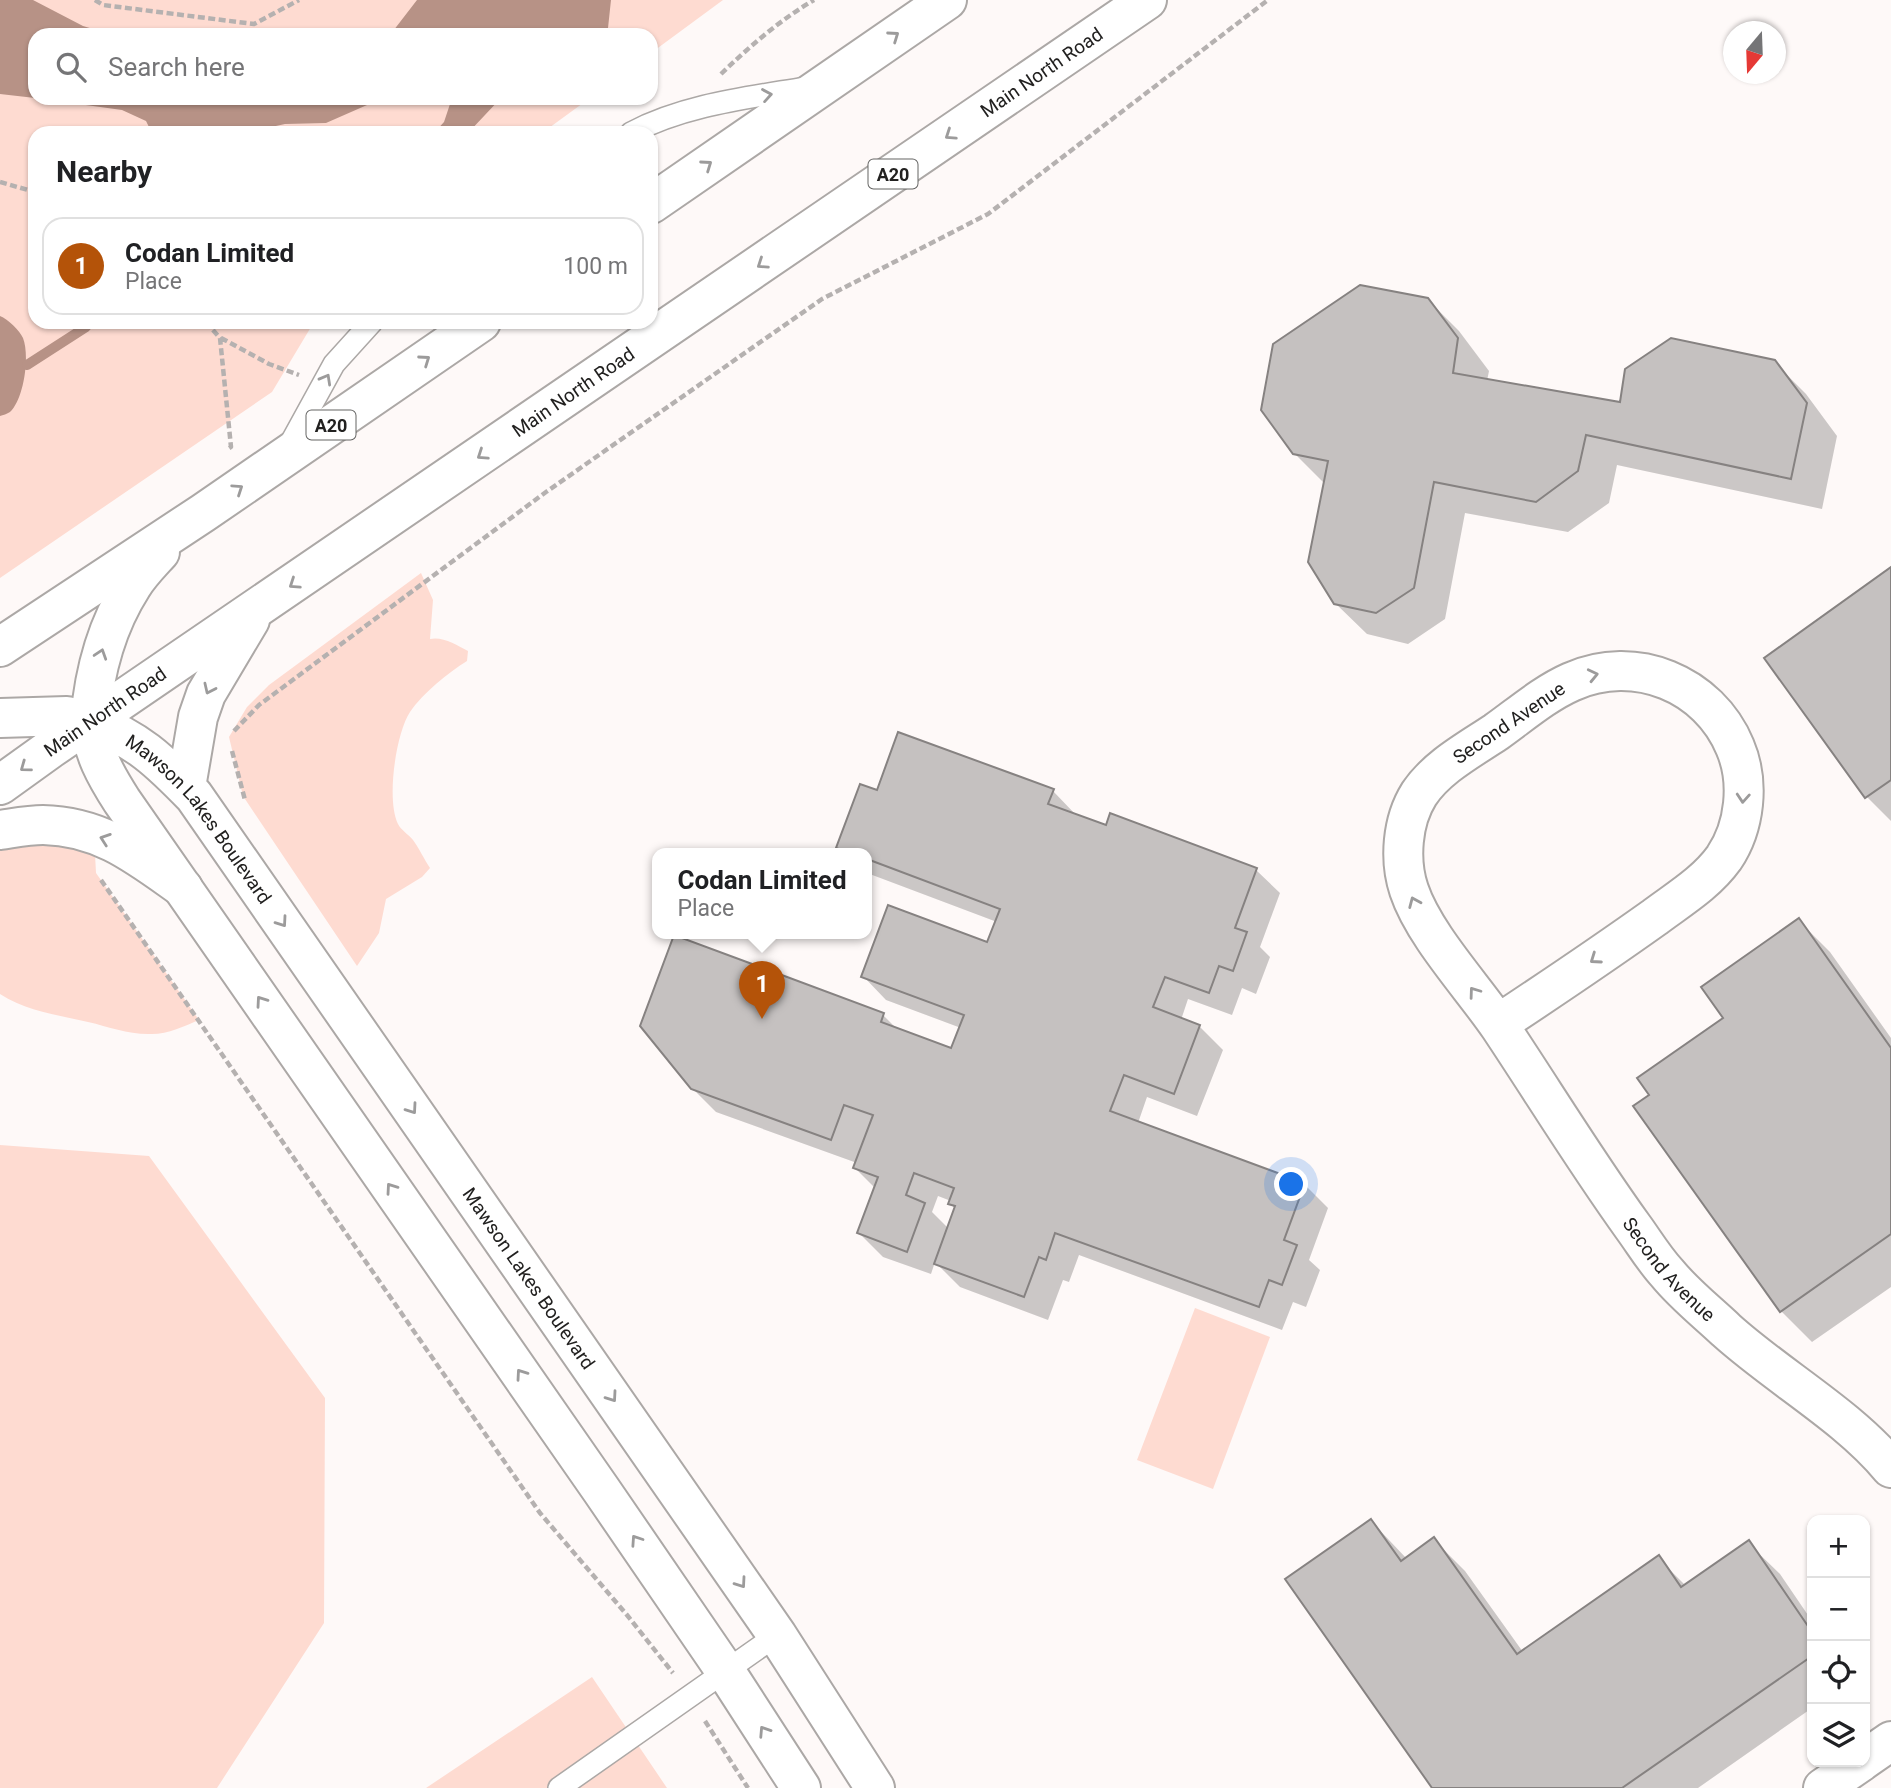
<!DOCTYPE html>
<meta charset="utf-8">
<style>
:root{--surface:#fff;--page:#f2f2f2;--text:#202124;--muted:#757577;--line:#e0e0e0;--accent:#b45309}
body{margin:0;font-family:Roboto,sans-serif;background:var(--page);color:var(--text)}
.controls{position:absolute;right:21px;bottom:21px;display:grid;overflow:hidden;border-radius:14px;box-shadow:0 2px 5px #0004}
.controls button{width:63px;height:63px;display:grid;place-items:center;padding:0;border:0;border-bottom:2px solid var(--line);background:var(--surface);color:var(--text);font:35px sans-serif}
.compass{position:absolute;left:1723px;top:21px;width:63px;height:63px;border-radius:50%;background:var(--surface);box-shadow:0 2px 5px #0004;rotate:199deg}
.you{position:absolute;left:1292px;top:1185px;width:24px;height:24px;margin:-18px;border:5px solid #fff;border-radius:50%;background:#1a73e8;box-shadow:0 0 0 10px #1a73e833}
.badge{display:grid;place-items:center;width:46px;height:46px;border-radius:50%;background:var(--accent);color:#fff;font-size:23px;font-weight:700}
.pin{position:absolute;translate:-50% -58px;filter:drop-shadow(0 2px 4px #0008)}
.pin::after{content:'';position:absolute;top:37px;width:24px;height:21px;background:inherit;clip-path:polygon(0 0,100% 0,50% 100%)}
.popup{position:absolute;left:652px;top:848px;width:220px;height:91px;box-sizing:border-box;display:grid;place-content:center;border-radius:14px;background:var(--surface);filter:drop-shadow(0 2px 5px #0005);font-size:23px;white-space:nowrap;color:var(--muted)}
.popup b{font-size:26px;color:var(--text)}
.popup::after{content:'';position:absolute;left:50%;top:100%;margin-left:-14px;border:14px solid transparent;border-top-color:var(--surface)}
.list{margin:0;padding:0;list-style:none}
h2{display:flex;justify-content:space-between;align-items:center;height:91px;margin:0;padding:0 28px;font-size:30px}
h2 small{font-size:23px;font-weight:400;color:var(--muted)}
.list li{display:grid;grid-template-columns:46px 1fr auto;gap:21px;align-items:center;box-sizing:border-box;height:98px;margin:0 14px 14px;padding:0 14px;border:2px solid var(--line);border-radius:21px}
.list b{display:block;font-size:26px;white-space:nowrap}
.list p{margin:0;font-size:23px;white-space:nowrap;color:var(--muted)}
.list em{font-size:23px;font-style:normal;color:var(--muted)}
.icon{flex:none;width:38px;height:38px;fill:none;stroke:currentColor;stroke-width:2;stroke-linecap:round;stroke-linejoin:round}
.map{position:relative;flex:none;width:1891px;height:1788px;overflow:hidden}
.search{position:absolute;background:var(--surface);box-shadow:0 2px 5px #0004;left:28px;top:28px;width:630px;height:77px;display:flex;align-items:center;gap:18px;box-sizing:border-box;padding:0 24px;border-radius:21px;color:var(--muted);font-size:26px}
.panel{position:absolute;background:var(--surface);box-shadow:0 2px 5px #0004;left:28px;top:126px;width:630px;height:203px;border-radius:21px}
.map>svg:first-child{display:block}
.green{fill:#fedbd1}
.water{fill:#b79286}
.shadow{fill:#0003;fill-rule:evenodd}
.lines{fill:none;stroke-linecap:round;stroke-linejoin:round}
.stream{stroke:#b79286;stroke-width:10}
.building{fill:#c5c1c0;stroke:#868281;stroke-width:2}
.lane-casing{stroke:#aca8a6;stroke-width:24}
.street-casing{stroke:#aca8a6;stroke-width:42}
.secondary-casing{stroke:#aca8a6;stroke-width:42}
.highway-casing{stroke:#aca8a6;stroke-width:42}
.path{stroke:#b5b1b0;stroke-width:4.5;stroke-dasharray:7 3.5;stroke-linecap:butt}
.lane{stroke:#fff;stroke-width:21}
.street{stroke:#fff;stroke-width:38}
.secondary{stroke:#fff;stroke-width:38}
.highway{stroke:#fff;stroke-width:38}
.oneway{stroke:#9c9b9b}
.labels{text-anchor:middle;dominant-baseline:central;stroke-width:5;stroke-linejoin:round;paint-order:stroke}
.shield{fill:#fff;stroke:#646463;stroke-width:2}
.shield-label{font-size:18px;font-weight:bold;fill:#222120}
.street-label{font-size:19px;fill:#222120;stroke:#fff}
</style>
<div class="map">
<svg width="1891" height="1788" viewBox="0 0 1891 1788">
<rect width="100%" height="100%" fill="#fef9f8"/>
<path class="green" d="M0,0H723L651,53V35H35V98H590L542,133H35V322H314L272,392L0,578Z
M421,573L433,600L430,639C442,636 457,645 468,651L467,661C449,672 423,693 410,712C396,733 386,800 398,824C401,830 408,834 413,840C419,848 424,859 430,868L422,877L386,899L379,933L357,966L243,796L229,737L247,707L269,685Z
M10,841L75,847L95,854L96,873L199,1020C185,1026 168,1034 152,1034C129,1035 110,1027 88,1022C58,1015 26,1011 0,994V844Z
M0,1145L149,1156L325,1398L324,1623L217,1788H0Z
M1195,1308L1270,1337L1213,1489L1137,1460Z
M592,1677L667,1788H426Z"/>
<path class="water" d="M0,0H33L83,26L113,35H35V98L0,94Z
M417,0H611L608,28L593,35H390Z
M35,98H383L326,123L285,124L244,133H152L146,121L122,110Z
M452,98H501L468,133H434L444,122Z
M0,316C8,319 20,331 23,338C30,356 24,399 10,412C7,414 3,415 0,416Z"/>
<path class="shadow" d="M1427,299L1459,331L1489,371L1487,381L1621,404L1774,362L1806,394L1837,436L1822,509L1617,465L1609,503L1568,532L1465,513L1445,619L1408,644L1367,634L1335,603L1325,484L1294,453Z
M1891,569V821L1867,797Z
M1053,791L1076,815L1107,828L1111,815L1256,870L1280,893L1260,947L1270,957L1256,994L1242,988L1232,1015L1188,999L1181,1020L1199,1026L1223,1050L1197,1116L1147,1097L1138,1123L1304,1184L1328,1208L1309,1260L1320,1270L1306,1307L1293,1302L1282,1330L1079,1255L1069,1282L1063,1280L1048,1320L960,1287L935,1262L931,1274L883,1257L859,1233L875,1188L855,1168L857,1163L716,1112L692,1088L883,1015L899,1031L952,1051L961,1028L886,1000L863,976L988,945L997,922L867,873V853H843L838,847L878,792ZM938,1196L951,1201L950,1203L956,1209L949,1229L932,1212Z
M1799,921L1830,952L1891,1038V1287L1812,1342L1781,1311L1652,1095L1725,1018Z
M1371,1521L1407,1559L1434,1540L1465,1571L1523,1652L1658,1558L1686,1586L1748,1543L1780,1574L1812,1621V1708L1698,1788H1434Z"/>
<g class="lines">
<path class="stream" d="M27,365L86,327L90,322"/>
</g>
<path class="building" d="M1360,285L1428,298L1458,338L1453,373L1620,402L1625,369L1671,338L1775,360L1807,403L1791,479L1586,435L1578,471L1536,502L1434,482L1414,588L1376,613L1334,604L1308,562L1328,461L1293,454L1261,410L1273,344Z
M1891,567V780L1865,798L1764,658Z
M898,732L1054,789L1048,804L1106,825L1110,813L1257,868L1235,928L1247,932L1233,971L1219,966L1209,993L1165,977L1153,1007L1200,1025L1174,1094L1124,1075L1110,1111L1305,1183L1284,1240L1297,1245L1282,1285L1269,1280L1259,1307L1055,1233L1046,1260L1039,1257L1024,1297L934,1264L955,1206L948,1204L954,1188L914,1173L906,1195L925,1203L907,1252L857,1233L878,1177L853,1168L873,1115L844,1105L831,1140L691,1089L640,1026L674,935L884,1013L881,1022L951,1048L964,1015L861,977L888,905L987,942L1000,909L867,859V853H849L836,848L860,784L877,790Z
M1799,918L1891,1048V1234L1780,1312L1633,1106L1649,1095L1637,1078L1723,1018L1701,987Z
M1371,1519L1401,1561L1434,1537L1517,1654L1659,1555L1681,1587L1749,1540L1812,1632V1656L1622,1788H1432L1285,1579Z"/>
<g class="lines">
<g class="lane-casing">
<path id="lane" d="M631,133C684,105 746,98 805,88
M289,446L334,364L372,322
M559,1788L777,1635"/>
</g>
<g class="street-casing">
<g id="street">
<path id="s1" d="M1498,1024C1551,989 1603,954 1655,917C1679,899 1706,883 1724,858C1745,827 1750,782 1735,747C1709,684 1635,653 1571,682C1544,694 1520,715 1496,732C1469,750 1437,767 1419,794C1402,821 1399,860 1409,890C1424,935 1472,986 1500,1027C1544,1093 1586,1162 1633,1227C1644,1242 1654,1259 1667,1273C1684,1294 1707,1312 1726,1330C1778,1377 1847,1415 1891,1468"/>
<path d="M1865,1759L1891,1741"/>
<path d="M1823,1788L1861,1762"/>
</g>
</g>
<g class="secondary-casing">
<g id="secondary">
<path id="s2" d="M801,1788L726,1672L602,1491L122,801C106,776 92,752 90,721C138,740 158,759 194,796L777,1635L875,1788"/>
</g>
</g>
<g class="highway-casing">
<g id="highway">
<path d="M651,204L947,0"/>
<path d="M0,647L203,513L481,322"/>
<path d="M0,718L67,716L90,721"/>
<path d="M90,721C94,673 105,628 132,586C139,574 150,563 160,552"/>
<path id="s3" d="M0,785L50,749L1147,0"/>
<path d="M186,787L198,717L206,694L250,620"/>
<path d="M0,830C14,828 29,825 43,825C101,826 138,856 183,888"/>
</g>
</g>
<path class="path" d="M95,0L103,5L254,24L299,0
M721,74C750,46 780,20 814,0
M0,182L35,192
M206,322L220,338L231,447L228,449
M221,338L269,364L299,375
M234,731L259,705L546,492L822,299L988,214L1268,0
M232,751L245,800
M101,880L540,1513L627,1615L673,1673
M705,1721L748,1788"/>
<use href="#lane" class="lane"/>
<use href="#street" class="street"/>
<use href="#secondary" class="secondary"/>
<use href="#highway" class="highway"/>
</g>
<defs><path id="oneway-chevron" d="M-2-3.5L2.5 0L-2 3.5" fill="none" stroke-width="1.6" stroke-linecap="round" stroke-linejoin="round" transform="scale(1.75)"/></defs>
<g class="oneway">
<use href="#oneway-chevron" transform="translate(894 36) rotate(-35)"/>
<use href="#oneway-chevron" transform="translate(767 95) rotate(-10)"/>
<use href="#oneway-chevron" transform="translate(950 135) rotate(146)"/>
<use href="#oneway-chevron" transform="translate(707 165) rotate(-35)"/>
<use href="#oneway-chevron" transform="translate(762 264) rotate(146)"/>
<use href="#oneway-chevron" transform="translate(425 360) rotate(-35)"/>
<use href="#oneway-chevron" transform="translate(326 379) rotate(-61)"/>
<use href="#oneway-chevron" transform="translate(482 455) rotate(146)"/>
<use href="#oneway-chevron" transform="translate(238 489) rotate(-34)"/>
<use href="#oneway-chevron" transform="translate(294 584) rotate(146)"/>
<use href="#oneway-chevron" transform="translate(101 654) rotate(-72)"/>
<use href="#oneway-chevron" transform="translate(1593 675) rotate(-13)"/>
<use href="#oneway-chevron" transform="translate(209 689) rotate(115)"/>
<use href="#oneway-chevron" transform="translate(25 767) rotate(144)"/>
<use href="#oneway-chevron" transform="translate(1743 798) rotate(94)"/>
<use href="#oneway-chevron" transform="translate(105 839) rotate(-161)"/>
<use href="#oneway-chevron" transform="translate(1414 902) rotate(-113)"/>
<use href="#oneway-chevron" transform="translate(282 922) rotate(55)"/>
<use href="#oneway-chevron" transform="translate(1595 959) rotate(145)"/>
<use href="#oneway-chevron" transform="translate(1474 992) rotate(-126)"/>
<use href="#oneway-chevron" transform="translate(261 1001) rotate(-125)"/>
<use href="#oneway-chevron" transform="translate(412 1109) rotate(55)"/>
<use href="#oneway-chevron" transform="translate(391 1188) rotate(-125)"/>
<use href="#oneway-chevron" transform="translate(521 1374) rotate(-125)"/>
<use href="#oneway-chevron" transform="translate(612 1397) rotate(55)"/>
<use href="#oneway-chevron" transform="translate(636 1540) rotate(-124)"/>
<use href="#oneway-chevron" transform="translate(741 1583) rotate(55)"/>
<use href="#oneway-chevron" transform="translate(764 1731) rotate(-123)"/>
</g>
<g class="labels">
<g class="shield">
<rect x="868.5" y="159.5" width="49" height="29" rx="5"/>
<rect x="306.5" y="410.5" width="49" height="29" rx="5"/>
</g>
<g class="shield-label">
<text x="893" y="174">A20</text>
<text x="331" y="425">A20</text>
</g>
<g class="street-label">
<text stroke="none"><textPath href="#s3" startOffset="1262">Main North Road</textPath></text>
<text stroke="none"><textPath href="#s3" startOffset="695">Main North Road</textPath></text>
<text stroke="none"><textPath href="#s3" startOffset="128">Main North Road</textPath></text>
<text transform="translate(1509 723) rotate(-34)">Second Avenue</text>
<text stroke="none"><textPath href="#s2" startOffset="1435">Mawson Lakes Boulevard</textPath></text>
<text stroke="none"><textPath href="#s1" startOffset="1344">Second Avenue</textPath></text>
<text stroke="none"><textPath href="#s2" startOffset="2002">Mawson Lakes Boulevard</textPath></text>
</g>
</g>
</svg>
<div class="controls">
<button>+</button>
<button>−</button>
<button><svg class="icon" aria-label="locate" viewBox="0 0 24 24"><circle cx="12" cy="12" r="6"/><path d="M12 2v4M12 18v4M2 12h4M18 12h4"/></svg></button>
<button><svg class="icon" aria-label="layers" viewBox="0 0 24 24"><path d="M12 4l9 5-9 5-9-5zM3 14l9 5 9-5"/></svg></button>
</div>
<svg class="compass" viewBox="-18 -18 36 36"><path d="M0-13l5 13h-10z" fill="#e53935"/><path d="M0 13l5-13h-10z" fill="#757577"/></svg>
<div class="you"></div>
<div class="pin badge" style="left:762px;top:1019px">1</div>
<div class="popup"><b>Codan Limited</b>Place</div>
<div class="search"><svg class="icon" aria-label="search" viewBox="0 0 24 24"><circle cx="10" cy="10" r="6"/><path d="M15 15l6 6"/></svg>Search here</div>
<section class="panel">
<h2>Nearby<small></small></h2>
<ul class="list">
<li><span class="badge">1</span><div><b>Codan Limited</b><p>Place</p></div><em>100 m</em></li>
</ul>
</section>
</div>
